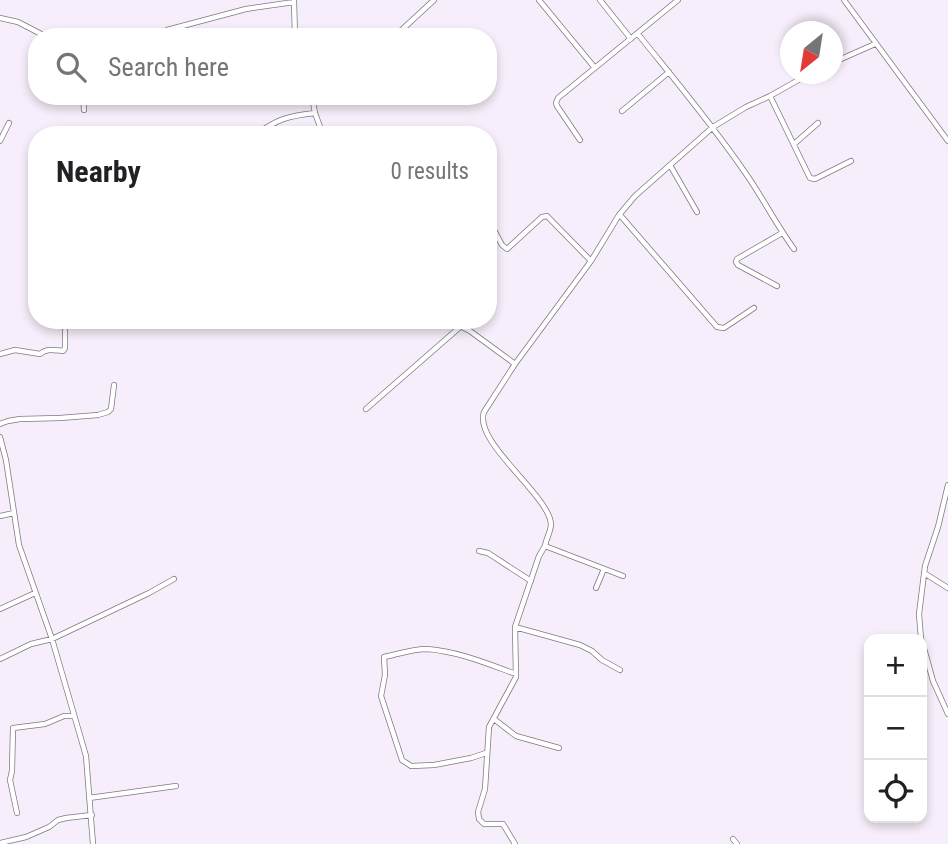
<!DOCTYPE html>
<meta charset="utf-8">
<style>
:root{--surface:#fff;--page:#f6f6f6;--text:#202124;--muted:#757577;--line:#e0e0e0}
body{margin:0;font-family:"Roboto Condensed",sans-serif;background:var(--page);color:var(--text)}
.controls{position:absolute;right:21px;bottom:21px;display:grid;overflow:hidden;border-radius:14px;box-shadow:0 4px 10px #0003}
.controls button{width:63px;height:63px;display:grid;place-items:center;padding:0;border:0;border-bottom:2px solid var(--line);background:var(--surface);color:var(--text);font:35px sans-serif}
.compass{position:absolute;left:780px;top:21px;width:63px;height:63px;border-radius:50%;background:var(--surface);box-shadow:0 4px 10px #0003;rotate:210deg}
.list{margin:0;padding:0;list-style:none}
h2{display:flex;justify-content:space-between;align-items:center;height:91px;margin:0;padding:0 28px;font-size:30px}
h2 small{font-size:23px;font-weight:400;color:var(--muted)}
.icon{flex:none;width:38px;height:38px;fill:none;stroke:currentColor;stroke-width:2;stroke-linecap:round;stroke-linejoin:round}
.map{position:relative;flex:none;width:948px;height:844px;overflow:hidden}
.search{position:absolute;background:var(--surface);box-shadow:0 4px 10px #0003;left:28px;top:28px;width:469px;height:77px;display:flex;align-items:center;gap:18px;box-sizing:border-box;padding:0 24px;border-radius:28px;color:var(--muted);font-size:26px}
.panel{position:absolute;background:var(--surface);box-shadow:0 4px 10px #0003;left:28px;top:126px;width:469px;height:203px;border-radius:28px}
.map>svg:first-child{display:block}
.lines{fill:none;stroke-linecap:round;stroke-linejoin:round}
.minor-casing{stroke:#7f7882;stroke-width:6}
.minor{stroke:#fff;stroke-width:4.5}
</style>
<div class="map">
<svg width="948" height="844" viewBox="0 0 948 844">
<rect width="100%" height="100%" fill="#f6eefa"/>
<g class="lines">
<g class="minor-casing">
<path id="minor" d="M539,0L595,68
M600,0L631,39
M844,0L948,141
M294,1L295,37
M0,18L18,22L47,37
M167,30L246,9L294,2
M638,34C674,79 711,123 744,171C762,196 775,223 794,249
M394,37L434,0
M832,63L875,44
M83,96L84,110
M312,96L315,113L323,135
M770,96L810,178L815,179L851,161
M622,111L669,72
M255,135C278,119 287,116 315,113
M580,140L557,106L556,103L558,98L678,0
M0,141L9,123
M794,144L818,123
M670,165L697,212
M620,215L717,327L724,328L754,308
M488,219L502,245L507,249L542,217L547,216L591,261
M777,286L738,265L736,262L737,259L782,233
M448,320L470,331L515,364
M0,354L15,350L40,354C47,348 54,350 63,351L65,348V331
M366,409L460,327
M0,424L8,421L20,419L60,418L98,415L108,412L111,409L114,385
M0,437L6,460L19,545L52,639L86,756L93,844
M0,516L14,513
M479,551L488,553L531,581
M924,573L948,588
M623,576L545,546C546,539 551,531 551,524C549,495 473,442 484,412L515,364L591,261L619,215L635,196L713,127L746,107L770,96L809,74
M596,588L604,569
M0,609L35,593
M515,627L580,645L592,651L602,660L620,670
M921,639L919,614L925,566L938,527L948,485
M922,641L933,681L948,714
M0,659L31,644L52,639L149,593L174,579
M494,719L516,736L559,748
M486,753L471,758L434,765L411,766L402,760L381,696L385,675L384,657C398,654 413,649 427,649C457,651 488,664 516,674
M89,798L176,786
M17,813L10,780L12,771L13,728L45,724L64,716H74
M733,839L737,844
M0,843L26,837L49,827L58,820L66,818L92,815
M515,844L503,824H484L479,819L478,812L485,789L489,727L516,677L515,627L539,556L545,546"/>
</g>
<use href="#minor" class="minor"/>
</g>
</svg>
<div class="controls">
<button>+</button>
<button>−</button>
<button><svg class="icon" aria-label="locate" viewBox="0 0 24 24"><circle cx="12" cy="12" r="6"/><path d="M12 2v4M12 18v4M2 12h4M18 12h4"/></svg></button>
</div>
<svg class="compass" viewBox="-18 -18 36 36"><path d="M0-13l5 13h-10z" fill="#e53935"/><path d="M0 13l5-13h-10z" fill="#757577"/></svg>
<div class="search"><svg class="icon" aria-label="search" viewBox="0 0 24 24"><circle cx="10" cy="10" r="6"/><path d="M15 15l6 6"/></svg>Search here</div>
<section class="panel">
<h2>Nearby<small>0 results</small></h2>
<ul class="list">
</ul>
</section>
</div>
